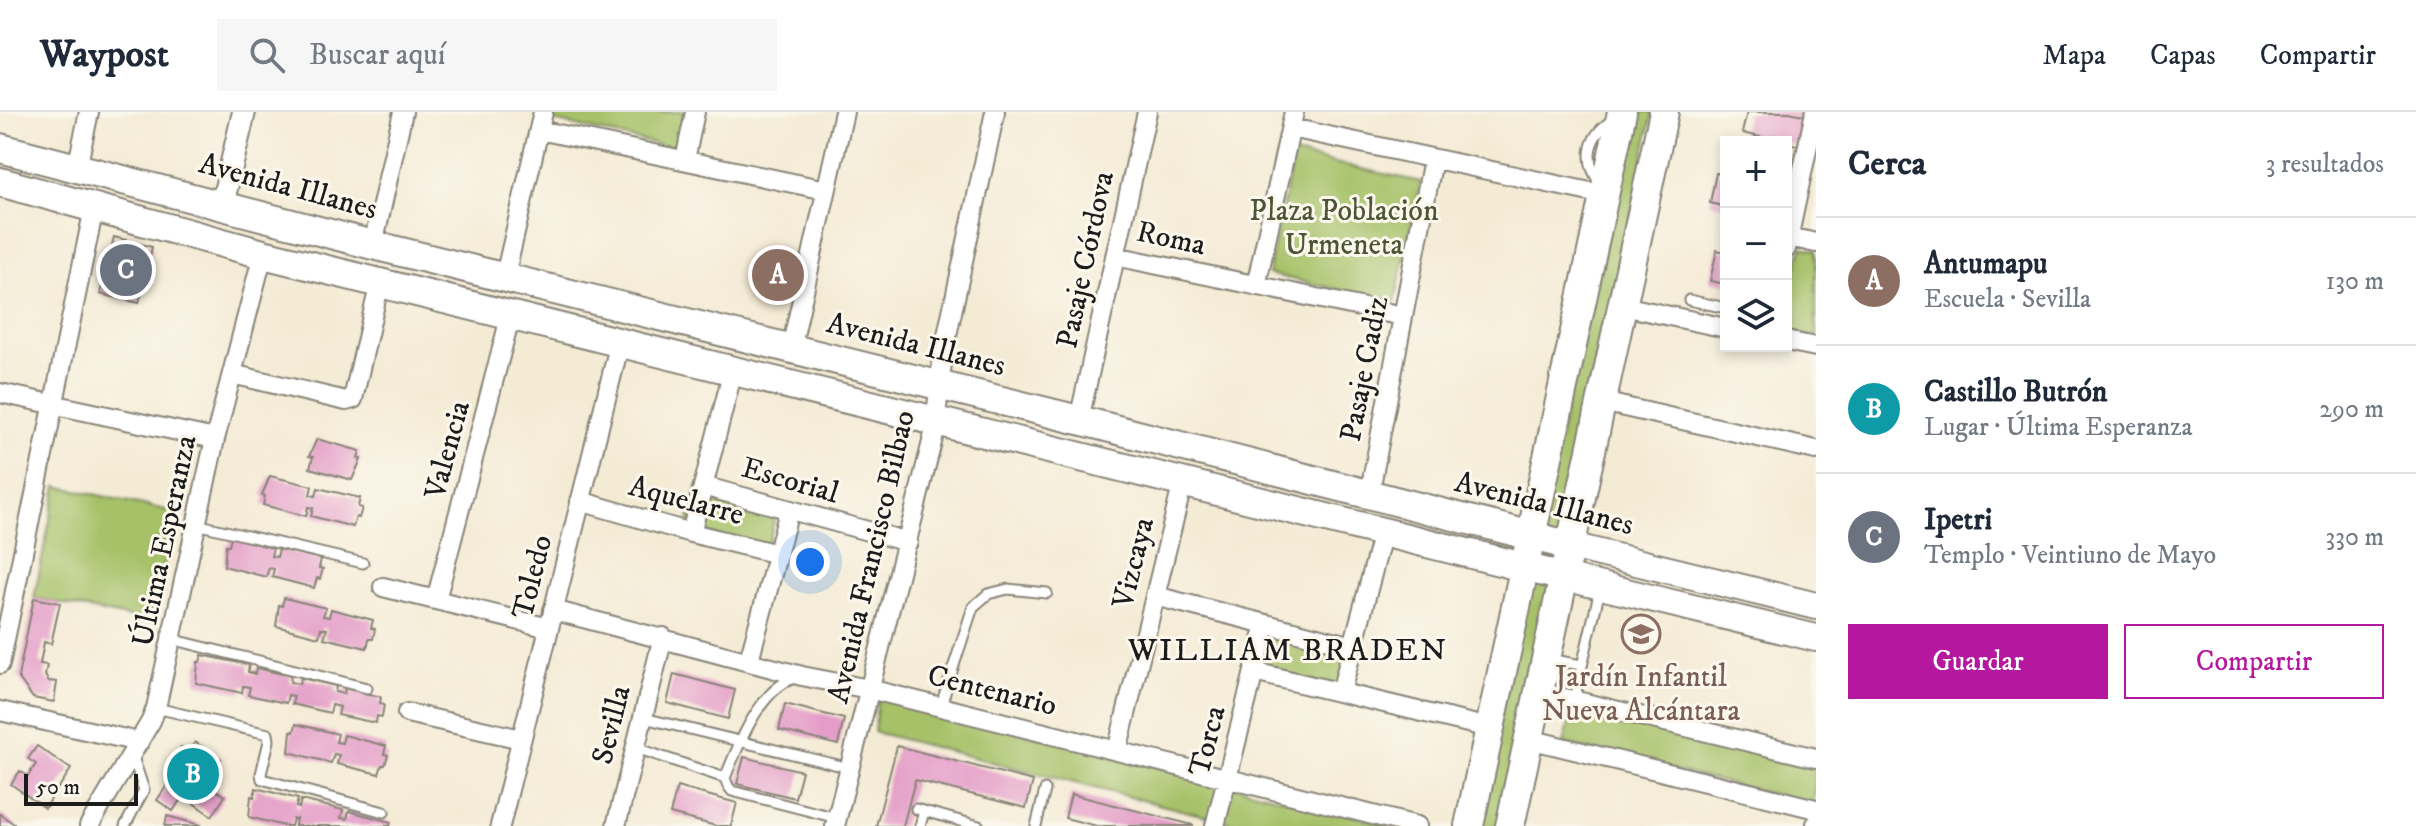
<!DOCTYPE html>
<html lang="es">
<meta charset="utf-8">
<style>
:root{--surface:#fff;--page:#f6f6f7;--text:#1f2937;--muted:#747a83;--line:#e0e1e3;--accent:#b5179e}
body{margin:0;font-family:"IM FELL DW Pica",serif;background:var(--page);color:var(--text)}
.controls{position:absolute;right:24px;top:24px;display:grid;overflow:hidden;border-radius:0px;box-shadow:0 4px 12px #0003}
.controls button{width:72px;height:72px;display:grid;place-items:center;padding:0;border:0;border-bottom:2px solid var(--line);background:var(--surface);color:var(--text);font:40px sans-serif}
.scale{position:absolute;left:24px;bottom:20px;width:114px;box-sizing:border-box;padding-left:8px;border:4px solid #1c1c1c;border-top:0;font-size:22px;line-height:28px;white-space:nowrap;color:#1c1c1c;-webkit-text-stroke:6px #fbf7ec;paint-order:stroke}
.you{position:absolute;left:810px;top:450px;width:28px;height:28px;margin:-20px;border:6px solid #fff;border-radius:50%;background:#1a73e8;box-shadow:0 0 0 12px #1a73e833}
.badge{display:grid;place-items:center;width:52px;height:52px;border-radius:50%;background:var(--accent);color:#fff;font-size:26px;font-weight:700}
.pin{position:absolute;translate:-50% -50%;border:4px solid #fff;box-shadow:0 2px 8px #0006}
.list{margin:0;padding:0;list-style:none}
h2{display:flex;justify-content:space-between;align-items:center;height:104px;margin:0;padding:0 32px;font-size:34px}
h2 small{font-size:26px;font-weight:400;color:var(--muted)}
.list li{display:grid;grid-template-columns:52px 1fr auto;gap:24px;align-items:center;box-sizing:border-box;height:128px;padding:0 32px;border-top:2px solid var(--line)}
.list b{display:block;font-size:30px;white-space:nowrap}
.list p{margin:0;font-size:26px;white-space:nowrap;color:var(--muted)}
.list em{font-size:26px;font-style:normal;color:var(--muted)}
.actions{display:flex;gap:16px;padding:24px 32px}
.actions a{flex:1;padding:18px 0;border:2px solid var(--accent);border-radius:0px;text-align:center;font-size:28px;color:var(--accent)}
.actions .main{background:var(--accent);color:#fff}
.icon{flex:none;width:44px;height:44px;fill:none;stroke:currentColor;stroke-width:2;stroke-linecap:round;stroke-linejoin:round}
.map{position:relative;flex:none;width:1816px;height:714px;overflow:hidden}
header{display:flex;align-items:center;gap:48px;box-sizing:border-box;height:112px;padding:0 40px;background:var(--surface);border-bottom:2px solid var(--line)}
header strong{font-size:38px}
nav{display:flex;gap:44px;margin-inline-start:auto;font-size:28px}
.search{width:560px;height:72px;background:var(--page);display:flex;align-items:center;gap:20px;box-sizing:border-box;padding:0 28px;border-radius:0px;color:var(--muted);font-size:30px}
main{display:flex}
aside{flex:1;background:var(--surface)}
.map>svg:first-child{display:block}
.green{fill:#a6c167;stroke:#616e42;stroke-width:2}
.building{fill:#e49cc8}
.lines{fill:none;stroke-linecap:round;stroke-linejoin:round}
.service-casing{stroke:#888478;stroke-width:13}
.minor-casing{stroke:#888478;stroke-width:22}
.tertiary-casing{stroke:#888478;stroke-width:26}
.secondary-casing{stroke:#888478;stroke-width:30}
.primary-casing{stroke:#888478;stroke-width:32}
.service{stroke:#fff;stroke-width:9}
.minor{stroke:#fff;stroke-width:18}
.tertiary{stroke:#fff;stroke-width:22}
.secondary{stroke:#fff;stroke-width:26}
.primary{stroke:#fff;stroke-width:28}
.labels{text-anchor:middle;dominant-baseline:central;stroke-width:6;stroke-linejoin:round;paint-order:stroke}
.street-label{font-size:30px;fill:#1c1c1c;stroke:#fbf7ec}
.park-label{font-size:30px;fill:#4c5636;stroke:#fbf7ec}
.education-label{font-size:30px;fill:#785e54;stroke:#fbf7ec}
.neighbourhood-label{font-size:32px;letter-spacing:2px;fill:#1c1c1c;stroke:#fbf7ec}
</style>
<header>
<strong>Waypost</strong>
<div class="search"><svg class="icon" aria-label="search" viewBox="0 0 24 24"><circle cx="10" cy="10" r="6"/><path d="M15 15l6 6"/></svg>Buscar aquí</div>
<nav><a>Mapa</a><a>Capas</a><a>Compartir</a></nav>
</header>
<main>
<div class="map">
<svg width="1816" height="714" viewBox="0 0 1816 714">
<rect width="100%" height="100%" fill="#fbf7ec"/>
<filter id="ink" filterUnits="userSpaceOnUse"><feTurbulence type="fractalNoise" baseFrequency=".0125" numOctaves="2"/><feDisplacementMap in="SourceGraphic" scale="16" xChannelSelector="R" yChannelSelector="G"/><feConvolveMatrix kernelMatrix="1 2 1 2 8 2 1 2 1" color-interpolation-filters="sRGB"/></filter>
<filter id="wash" filterUnits="userSpaceOnUse"><feTurbulence type="fractalNoise" baseFrequency=".006" numOctaves="4" result="noise"/><feDisplacementMap in="SourceGraphic" scale="32" xChannelSelector="R" yChannelSelector="G"/><feGaussianBlur stdDeviation="1.8" result="paint"/><feColorMatrix in="noise" values="0 0 0 0 0 0 0 0 0 0 0 0 0 0 0 0 0 1.4 0 .05"/><feComposite in="paint" operator="in"/></filter>
<g filter="url(#wash)">
<rect width="100%" height="100%" fill="#f4ebd5"/>
<path class="green" d="M552,0H691L682,38L550,8Z
M1630,0H1653L1500,714H1476Z
M1294,42L1421,70L1395,190L1268,162Z
M1802,135L1816,138V225L1786,219V195Z
M57,374L175,400L152,510L34,486Z
M698,374L778,394L767,436L687,416Z
M1270,520L1348,539L1339,576L1261,557Z
M878,585L1393,714H1244L874,620Z
M1573,593L1816,650L1814,692L1564,632Z"/>
<g id="blocks">
<path class="building" d="M1747,0H1789L1808,4L1801,34L1742,21Z
M1716,61L1726,63V95L1710,91Z
M114,125L152,135L139,191L100,182Z
M1717,138L1726,140V172L1710,169Z
M317,327L360,339L358,346L361,347L352,368L310,356L313,345L309,344Z
M270,364L312,374L310,383L316,384L318,376L360,386L358,395L362,396L359,406L356,405L353,415L311,404L313,396L308,395L306,404L263,393L265,384L262,383Z
M231,425L273,436L271,444L277,445L279,437L321,447L319,456L323,457L320,467L317,466L314,476L272,465L274,457L269,456L266,465L224,454L226,433H229Z
M34,486L60,491L51,532L44,530L40,552L47,553L45,563L48,569L57,570L54,590L33,586L18,565Z
M284,486L326,496L323,504L329,505L331,497L373,508L371,516L375,517L373,527H369L367,536L324,526L327,517L321,516L319,525L276,514L279,493L282,494Z
M202,543L249,553L248,560L255,562L256,556L291,564L290,570L299,572L301,566L336,574L335,580L344,582L345,576L381,585L380,591L384,592L382,605L377,604L376,611L338,603L340,595L332,593L330,601L292,592L294,584L288,583L286,591L248,583L250,575L243,574L242,581L196,571L198,550H200Z
M674,562L735,578L728,607L667,591Z
M785,592L844,607L838,633L779,618Z
M296,612L338,622L336,630L342,631L344,623L386,634L384,642L388,643L385,653H382L379,662L337,652L339,643L334,642L331,651L289,640L291,619L294,620Z
M195,630L221,647L205,671L225,684L212,704L183,684L173,699L157,688L181,653L173,647L181,635L188,640Z
M37,634L71,657L45,696L11,672L20,659L28,664L36,652L28,647Z
M897,634L1033,669L1026,696L915,668L903,714H876Z
M744,645L802,659L795,686L737,672Z
M677,675L737,691L731,714H716L670,702Z
M256,676L298,687L296,695L299,696L301,688L343,698L341,706L347,707L349,699L391,710L390,714H295L296,707H293L291,714H284L249,705L251,684L254,685Z
M1071,682L1193,713V714H1097L1065,706Z
M0,702L17,714H0Z
M167,704L201,713V714H165Z"/>
</g>
</g>
<g filter="url(#ink)">
<use href="#blocks" fill-opacity="0" stroke="#888478" stroke-width="2"/>
<g class="lines">
<g class="service-casing">
<path id="service" d="M1601,73C1582,47 1588,22 1616,6
M1689,188L1726,196
M196,412L363,451
M171,527L367,576
M1549,547L1581,553
M1574,588L1598,486
M156,596L268,622L269,629L261,662L262,667L384,700
M940,596L973,495L988,482L1008,477L1047,481
M644,606L850,656
M636,636L725,666L728,674L732,679L837,706
M725,666C738,634 759,578 794,566
M916,697L979,714
M125,714L144,678L132,642
M920,714L924,699
M1036,714L1045,678"/>
</g>
<g class="minor-casing">
<path id="minor" d="M1291,16L1604,83
M539,18L826,78
M685,48L695,0
M77,56L89,0
M1789,125L1816,131
M373,133L403,0
M1786,137L1815,0
M1115,144L1403,204
M505,164L543,0
M1256,174L1294,0
M1623,194L1726,216
M1786,229L1816,235
M791,237L844,0
M232,262L346,289L353,287L380,170
M0,281L215,327
M1602,290L1816,338
M1079,308L1147,0
M703,374L908,430
M1369,384L1433,47
M580,389L691,421L778,442
M691,421L733,259
M383,475L549,516
M1155,484L1353,534
M436,488L511,202
M553,498L802,564L869,577L1417,714
M749,548L789,399
M0,552L94,96
M1254,560L1489,616
M1341,580L1383,420
M1539,580L1816,646
M0,599L139,630
M407,601L521,627
M1529,627L1816,697
M1117,639L1183,370
M89,714L151,609L156,596L215,327L263,142
M500,714L620,230
M616,714L663,525
M835,714L934,322L943,242L995,0
M1215,714L1266,512
M1816,714V712"/>
</g>
<g class="tertiary-casing">
<path id="tertiary" d="M222,93L244,0"/>
</g>
<g class="secondary-casing">
<path id="secondary" d="M1571,434L1816,494
M1564,465L1816,526"/>
</g>
<g class="primary-casing">
<path id="primary" d="M0,36L373,133L1079,308L1571,434
M0,70L263,142L1564,465
M1469,714L1622,0
M1510,714L1664,0"/>
</g>
<use href="#service" class="service"/>
<use href="#minor" class="minor"/>
<use href="#tertiary" class="tertiary"/>
<use href="#secondary" class="secondary"/>
<use href="#primary" class="primary"/>
</g>
</g>
<defs>
<g id="school-ring" transform="scale(2)"><circle r="9.5" fill="#fbf7ec" stroke="#8d6e63" stroke-width="1.5"/><path d="M0-5L7-2L0 1L-7-2ZM-4 1L0 2.5L4 1V4Q0 6-4 4Z" fill="#8d6e63"/></g>
</defs>
<g fill-rule="evenodd">
<use href="#school-ring" x="1641" y="522"/>
</g>
<g class="labels">
<g class="street-label">
<text transform="translate(288 75) rotate(15)">Avenida Illanes</text>
<text transform="translate(1171 127) rotate(12)">Roma</text>
<text transform="translate(1086 148) rotate(-78)">Pasaje Córdova</text>
<text transform="translate(916 233) rotate(14)">Avenida Illanes</text>
<text transform="translate(1365 257) rotate(-79)">Pasaje Cadiz</text>
<text transform="translate(448 338) rotate(-75)">Valencia</text>
<text transform="translate(790 369) rotate(16)">Escorial</text>
<text transform="translate(686 389) rotate(15)">Aquelarre</text>
<text transform="translate(1544 392) rotate(14)">Avenida Illanes</text>
<text transform="translate(165 429) rotate(-78)">Última Esperanza</text>
<text transform="translate(872 445) rotate(-77)">Avenida Francisco Bilbao</text>
<text transform="translate(1134 451) rotate(-76)">Vizcaya</text>
<text transform="translate(533 465) rotate(-76)">Toledo</text>
<text transform="translate(992 579) rotate(14)">Centenario</text>
<text transform="translate(612 613) rotate(-76)">Sevilla</text>
<text transform="translate(1208 629) rotate(-76)">Torca</text>
</g>
<g class="park-label">
<text x="1344" y="99">Plaza Población<tspan x="1344" dy="34">Urmeneta</tspan></text>
</g>
<g class="education-label">
<text x="1641" y="565">Jardín Infantil<tspan x="1641" dy="34">Nueva Alcántara</tspan></text>
</g>
<g class="neighbourhood-label">
<text x="1288" y="539">WILLIAM BRADEN</text>
</g>
</g>
</svg>
<div class="controls">
<button>+</button>
<button>−</button>
<button><svg class="icon" aria-label="layers" viewBox="0 0 24 24"><path d="M12 4l9 5-9 5-9-5zM3 14l9 5 9-5"/></svg></button>
</div>
<div class="scale">50 m</div>
<div class="you"></div>
<div class="pin badge" style="left:778px;top:163px;background:#8d6e63">A</div>
<div class="pin badge" style="left:193px;top:662px;background:#0f9aa8">B</div>
<div class="pin badge" style="left:126px;top:158px;background:#6b7280">C</div>
</div>
<aside>
<h2>Cerca<small>3 resultados</small></h2>
<ul class="list">
<li><span class="badge" style="background:#8d6e63">A</span><div><b>Antumapu</b><p>Escuela · Sevilla</p></div><em>130 m</em></li>
<li><span class="badge" style="background:#0f9aa8">B</span><div><b>Castillo Butrón</b><p>Lugar · Última Esperanza</p></div><em>290 m</em></li>
<li><span class="badge" style="background:#6b7280">C</span><div><b>Ipetri</b><p>Templo · Veintiuno de Mayo</p></div><em>330 m</em></li>
</ul>
<div class="actions"><a class="main">Guardar</a><a>Compartir</a></div>
</aside>
</main>
